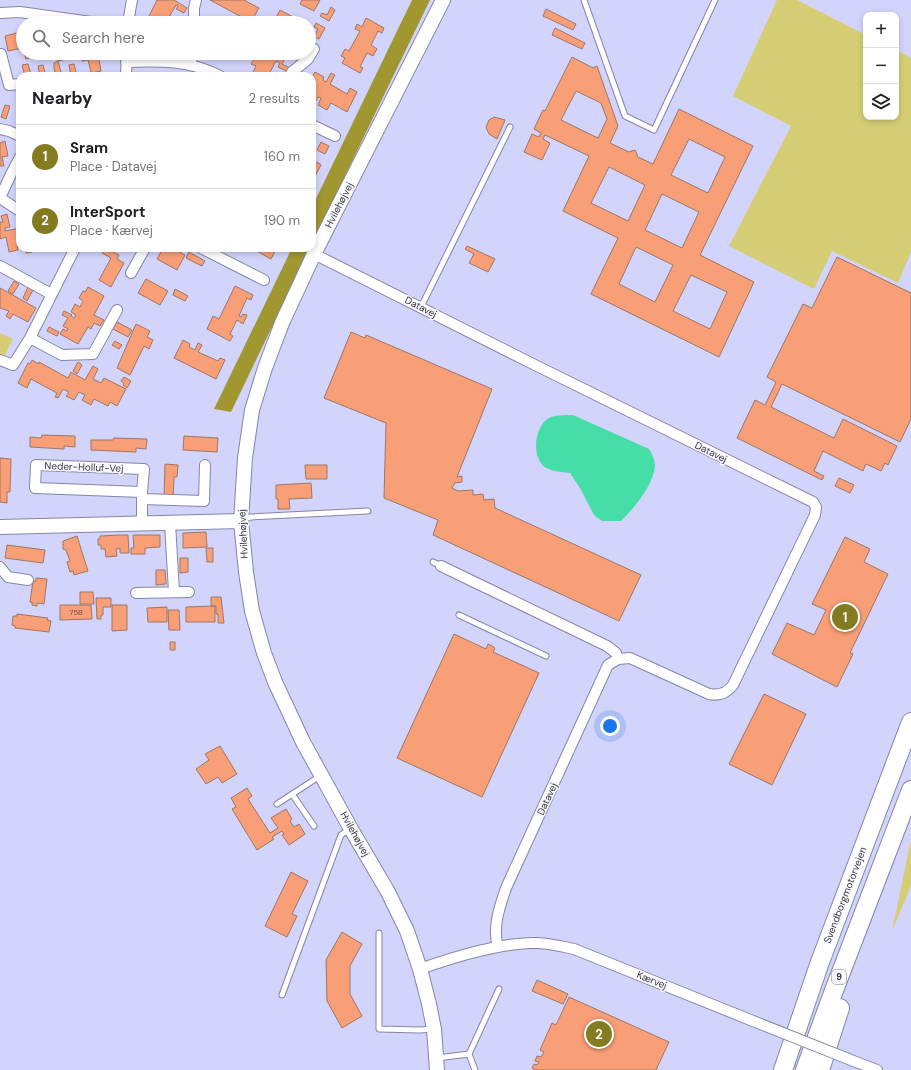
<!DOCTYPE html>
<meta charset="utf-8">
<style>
:root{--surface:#fff;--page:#f2f2f2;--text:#202124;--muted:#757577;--line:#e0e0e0;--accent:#827b20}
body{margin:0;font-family:"DM Sans",sans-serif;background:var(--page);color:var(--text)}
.controls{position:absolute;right:12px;top:12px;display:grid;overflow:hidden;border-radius:8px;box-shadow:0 2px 6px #0003}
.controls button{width:36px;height:36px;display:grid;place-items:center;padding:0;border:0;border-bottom:1px solid var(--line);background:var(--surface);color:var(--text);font:20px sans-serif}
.you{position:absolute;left:610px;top:726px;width:14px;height:14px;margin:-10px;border:3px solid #fff;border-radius:50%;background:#1a73e8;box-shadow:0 0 0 6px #1a73e833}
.badge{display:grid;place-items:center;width:26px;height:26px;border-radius:50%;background:var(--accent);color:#fff;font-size:13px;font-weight:700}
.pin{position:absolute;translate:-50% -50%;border:2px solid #fff;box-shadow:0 1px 4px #0006}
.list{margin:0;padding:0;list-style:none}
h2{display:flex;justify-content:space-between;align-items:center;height:52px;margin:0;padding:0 16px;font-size:17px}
h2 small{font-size:13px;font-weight:400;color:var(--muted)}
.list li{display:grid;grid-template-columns:26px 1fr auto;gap:12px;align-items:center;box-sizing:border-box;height:64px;padding:0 16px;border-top:1px solid var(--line)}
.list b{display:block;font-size:15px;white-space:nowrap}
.list p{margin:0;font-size:13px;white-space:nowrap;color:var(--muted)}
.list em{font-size:13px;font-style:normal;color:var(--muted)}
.icon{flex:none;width:22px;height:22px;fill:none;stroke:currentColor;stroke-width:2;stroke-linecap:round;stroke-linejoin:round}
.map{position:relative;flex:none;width:911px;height:1070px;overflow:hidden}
.search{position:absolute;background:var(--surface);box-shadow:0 2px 6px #0003;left:16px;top:16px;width:300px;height:44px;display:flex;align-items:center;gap:10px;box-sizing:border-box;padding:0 14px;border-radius:22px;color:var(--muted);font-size:15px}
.panel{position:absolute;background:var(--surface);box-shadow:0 2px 6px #0003;left:16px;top:72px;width:300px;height:180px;border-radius:12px}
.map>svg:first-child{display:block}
.green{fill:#d6ce75}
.forest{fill:#a09731}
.water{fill:#45dea6}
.building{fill:#f99f77;stroke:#9c7666;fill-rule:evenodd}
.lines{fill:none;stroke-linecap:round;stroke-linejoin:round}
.lane-casing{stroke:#8485a8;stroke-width:7}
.street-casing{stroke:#8485a8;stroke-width:12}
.secondary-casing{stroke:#8485a8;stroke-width:16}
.highway-casing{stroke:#8485a8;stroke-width:20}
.lane{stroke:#fff;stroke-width:5}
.street{stroke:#fff;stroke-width:10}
.secondary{stroke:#fff;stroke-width:14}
.highway{stroke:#fff;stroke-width:18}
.street-bridge-casing{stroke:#8485a8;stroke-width:12;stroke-linecap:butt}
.street-bridge{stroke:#fff;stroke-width:10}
.labels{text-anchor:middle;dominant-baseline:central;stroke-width:3;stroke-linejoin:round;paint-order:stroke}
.number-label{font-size:8px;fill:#685152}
.shield{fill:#f9f9fd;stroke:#71717d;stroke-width:1}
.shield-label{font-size:9px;font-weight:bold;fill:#373746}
.street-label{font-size:10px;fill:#373746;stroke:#f9f9fd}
</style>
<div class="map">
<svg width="911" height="1070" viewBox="0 0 911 1070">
<rect width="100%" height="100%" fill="#d3d4fb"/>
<path class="green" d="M777,0H797L866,35V117H896V50L911,58V252L898,283L832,251L814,289L729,246L791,126L733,96Z
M0,333L13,339L4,357L0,356Z
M911,842V886L892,931L910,844Z"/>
<path class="forest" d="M412,0H430L312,244V207Z
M292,248H310L231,412L214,409Z"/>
<path class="water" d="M573,415L649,449C652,454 655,460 655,466C653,486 634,508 621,521H602L594,515L580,488L570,473C563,472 555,472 549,469C530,463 533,424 551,417C558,415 566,415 573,415Z"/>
<path class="building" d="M157,0H174L187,8L184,13L176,9L178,6L176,5L169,17L181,23H153L155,19L149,16Z
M210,0H244L259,8L251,22Z
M302,0H320L314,11L300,4Z
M331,7L335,10L329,21L320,16L322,13L327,15Z
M546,9L576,24L573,30L543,16Z
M280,10L304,23H286L276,18Z
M366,18L384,28L382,33L378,31L371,45L377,49L373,56L367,53L360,67L363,68L360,73L342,63L345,58L341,56L345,49L349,51L360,31L355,29L357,24L362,27Z
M316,23L325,28L319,39L314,37L318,29L314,27Z
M555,28L585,43L582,49L552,35Z
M21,32L23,37V48L8,51L5,36Z
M24,53H35V56L26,59Z
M57,53H70L65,54L67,59L58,61Z
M72,53H111V55L98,59H99L101,71L92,73L93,76H88L87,73L91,72L88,60L82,61L81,56L71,58L70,54Z
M263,53L265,54L266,53H288L282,64L290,68L288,72L278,67L280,63L276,61L268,76H251L256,66L251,64L255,57L260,59Z
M293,53L300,57L298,61L291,58Z
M572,57L593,68L597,66L618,126L610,143L629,152L635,150L638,157L653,164L679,109L753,146L700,255L754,282L719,357L591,294L618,238L563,211L589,156L545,135L543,139L550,143L542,160L524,152L532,134L539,137L541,133L534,129L543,110L545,111ZM576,91L601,103L607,119L598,138L561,120ZM689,139L725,157L708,193L671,175ZM609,167L645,185L628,221L591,203ZM662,194L699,212L682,248L645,230ZM636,247L673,265L655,302L619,284ZM691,275L727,292L710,329L673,311Z
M58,61L62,76H56L54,68V63Z
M28,64L31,75L25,76L22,65Z
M74,64L77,76H71L69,65Z
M43,65L46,76H40L38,66Z
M315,72L324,77L323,80L326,82L331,73L335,75L330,84L347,94L350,88L357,92L347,112L331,103L327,110L318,105L321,98L318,97L316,101L312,99V78Z
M5,105L10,106L6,119L1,117Z
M494,117L505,120L497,139L489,134L486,127L489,120Z
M5,141L8,156L2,157L4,166H0V143Z
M321,142L329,146L325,154L317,150Z
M317,162L321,165L312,182V167L313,168Z
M7,214L10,227L5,228V231L20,228V244L17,245L18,250L9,252L6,237L0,239V222H3L1,216Z
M467,246L495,259L488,272L469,263L474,254L465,249Z
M25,248H46L28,253H26Z
M105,248L119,255L117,259L124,263L111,287L99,280L111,258L102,253Z
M163,248H172L185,255L177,270L157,259Z
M251,248H272L271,250L275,251L271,259Z
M189,252L205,261L202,266L186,258Z
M837,257L911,293V419L900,442L782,384L771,407L834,438L843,419L897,446L888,465L885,463L881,471L866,464L863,471L823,451L814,471L824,476L822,480L737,438L755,400L765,405L776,382L767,377L803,304L812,308Z
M146,279L168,291L160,305L138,293Z
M14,281L19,284L13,294L8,291Z
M235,286L253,295L251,300L247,298L239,316L241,317L243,314L247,315L243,324L237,320L230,334L233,336L230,341L207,329L213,316L219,319Z
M28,287L33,290L27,301L23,298Z
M88,287L104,296L94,315L104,320L100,326L94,323L91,329L88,327L78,344L60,334L63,329L67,331L68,329L63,326L68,318L62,315L64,311L72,315L71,316L74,318L76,315L71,312L75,304L80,307L83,301L79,298L83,291L85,292Z
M0,288L36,308L28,322L13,314L10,319L6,316L9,311L0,308Z
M175,289L188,296L185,301L173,295Z
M117,322L132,330L128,337L113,329Z
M136,324L150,331L147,337L153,340L149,349L144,346L130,375L117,368Z
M49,327L59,332L57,336L47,331Z
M351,332L365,338L366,335L492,389L457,477L462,476V482L455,483L452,488L458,491L473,490V495L483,494L484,500L494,499L495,508L641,575L619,621L433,535L438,520L384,498L386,423L324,398Z
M183,340L190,344L189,347L195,350L198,343L202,345L198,352L218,361L220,358L225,360L216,379L174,358Z
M115,341L122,345L119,349L112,345Z
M32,360L39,364V362L68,378L71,372L85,380L93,366L98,369L93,379L101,383L104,378L126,389L117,406L110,402L108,406L94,399L91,405L82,400L85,395L79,392L74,400L66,396L69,392L63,389L58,398L55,397L57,393L31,379L27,388L18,383L28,363L30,364Z
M78,362L82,365L77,374L73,371Z
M124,377L131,381L127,388L123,385L124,383L121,381Z
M42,435L75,436V447L64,446V449L30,447V437L41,438Z
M184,436L218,438L217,452L183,450Z
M114,438L147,439L146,449L136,448V452L91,450V440H113Z
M0,458L11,459L10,492H7V503L0,502Z
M165,464L178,465L177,477H174L173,498H164Z
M305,465H327V479H306Z
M839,478L854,485L850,493L835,486Z
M311,483L312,498L289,499L290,509H278V499H276V485Z
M206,532L207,547L183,548V533Z
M120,535H128L129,553H120V548L116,549L117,556L106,557L105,549H101V545H98V539H100V536Z
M133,535H160V547L145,548V554H131V548H134Z
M77,536L88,571L74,575L73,571L70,572L67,562L70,561L66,550L63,549V541Z
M845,537L870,549L864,562L888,574L850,653L853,654L837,687L772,654L787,623L814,635L826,610L812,604Z
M7,545L45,550L43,563L5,558Z
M206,548H213V562H207Z
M180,558H188V572L180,573Z
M156,570H165L166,584L156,585Z
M36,578L47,579L44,604L37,603V606L32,605V602H30L33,581H36Z
M80,592H93L94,604H80Z
M211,597H221L224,623H218V614H216V606H211Z
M96,598H111V607H103V615H101V619H97Z
M60,605H91L92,619L60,620Z
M112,605H127V630L112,631Z
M215,606V622H186V607Z
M167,607V622H148L147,608Z
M168,610H179L180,630H169Z
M17,614L48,618L47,620L51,621L49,632L15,628V626L12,625L13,616H17Z
M454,634L486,649L488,644L492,646L495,648L493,652L539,673L482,797L397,758Z
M170,642H175V650H170Z
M764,694L806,714L772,785L729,764Z
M220,746L237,774L222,783L218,777L206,784L196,769L209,760L205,754Z
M247,788L252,796L248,799L270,833L278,828L271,818L286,809L292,819L290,821L294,827L299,824L305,834L289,845L282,835L284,834L282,831L272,837L274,839L257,850L232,809L236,807L231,798Z
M291,872L308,881L292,914L297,916L287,937L265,926Z
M342,932L362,944L350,966V994L362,1016L342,1028L327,1001L326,960Z
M537,980L568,994L563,1004L532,991Z
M569,997L669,1042L656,1070H535L532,1068L534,1064L537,1065L539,1062L535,1061L537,1056L541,1057L544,1052L540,1050L552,1023L556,1025Z"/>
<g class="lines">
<g class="lane-casing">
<path id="lane" d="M584,0L625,116L654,130L715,0
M421,307L510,127
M244,519L251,517L368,511
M433,562L441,566
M459,615L546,656
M292,794L314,826
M277,804L320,776
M379,933V1029L420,1030L433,1029
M282,995L341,835L350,829
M437,1058L469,1054
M475,1070L469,1054L499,989"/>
</g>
<g class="street-casing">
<path id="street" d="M0,13L20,12L98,23
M128,23L132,0
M194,23V8L196,0
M1,54L9,85L20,84
M126,62C159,61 190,60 220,76
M191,64L192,53
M126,76L127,53
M290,76L292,72L308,59L314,49
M312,125L335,136
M0,129L9,131L20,136
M0,198L11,174L20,157
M0,198L20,211
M201,248L264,280
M314,254L531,363L809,500L813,502L816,507L815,515L733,685C727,693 719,696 709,694L630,658L618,659L608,665L506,888C500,906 492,927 498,947
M0,266L51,294
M131,273L145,248
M30,338L62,355L93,354L117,310
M0,360L13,365L30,338L75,248
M142,499L204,501L205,465
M170,523L174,592
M142,524V492L35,488L36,465L144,469L142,492
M441,566L607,646L616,653L618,659
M0,567L8,577L28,580
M136,593L189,592
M420,969C454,957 495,944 531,943C546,942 560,946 574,949L753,1021
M856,1062L877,1070"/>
</g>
<g class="secondary-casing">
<path id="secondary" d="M0,527L241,521
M437,1070L434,1029L429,1004L420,969L407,931L388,892L351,829L303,742L275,682L264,653L252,611L246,572L241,521L245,458L252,410L265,368L282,323L314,254L443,0"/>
</g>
<g class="highway-casing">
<path id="highway" d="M783,1070L820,962L911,722
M805,1070L833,993L911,790
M820,1070L840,1008"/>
</g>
<use href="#lane" class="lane"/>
<use href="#street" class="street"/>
<use href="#secondary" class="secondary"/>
<use href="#highway" class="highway"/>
<g class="street-bridge-casing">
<path id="street-bridge" d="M753,1021L856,1062"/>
</g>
<use href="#street-bridge" class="street-bridge"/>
</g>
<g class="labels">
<g class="number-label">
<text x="76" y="612">75B</text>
</g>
<rect class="shield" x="832" y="970" width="14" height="14" rx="3"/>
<g class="shield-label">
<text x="839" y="977">9</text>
</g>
<g class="street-label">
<text transform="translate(339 205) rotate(-63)">Hvilehøjvej</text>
<text transform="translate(421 307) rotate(27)">Datavej</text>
<text transform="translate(711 452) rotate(26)">Datavej</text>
<text transform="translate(84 467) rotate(2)">Neder-Holluf-Vej</text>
<text transform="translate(243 534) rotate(-93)">Hvilehøjvej</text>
<text transform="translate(547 799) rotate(-65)">Datavej</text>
<text transform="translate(355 834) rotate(61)">Hvilehøjvej</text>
<text transform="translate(845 895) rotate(-69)">Svendborgmotorvejen</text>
<text transform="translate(652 980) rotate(22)">Kærvej</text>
</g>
</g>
</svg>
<div class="controls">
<button>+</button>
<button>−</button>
<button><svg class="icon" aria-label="layers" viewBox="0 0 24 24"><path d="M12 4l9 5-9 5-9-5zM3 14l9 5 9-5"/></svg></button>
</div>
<div class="you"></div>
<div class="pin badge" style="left:845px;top:617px">1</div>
<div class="pin badge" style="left:599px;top:1034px">2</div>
<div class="search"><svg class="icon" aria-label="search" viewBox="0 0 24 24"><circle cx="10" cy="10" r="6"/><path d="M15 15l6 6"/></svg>Search here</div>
<section class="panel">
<h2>Nearby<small>2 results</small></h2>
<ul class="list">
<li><span class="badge">1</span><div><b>Sram</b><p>Place · Datavej</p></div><em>160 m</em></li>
<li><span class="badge">2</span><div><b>InterSport</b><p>Place · Kærvej</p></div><em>190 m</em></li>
</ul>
</section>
</div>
